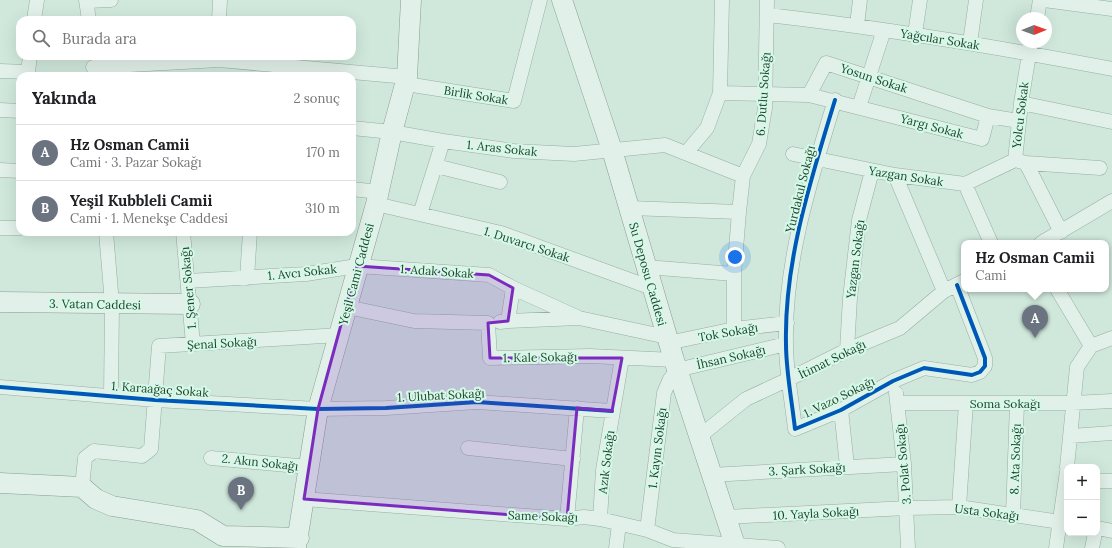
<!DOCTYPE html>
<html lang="tr">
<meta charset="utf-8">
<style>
:root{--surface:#fff;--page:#f6f6f6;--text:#202124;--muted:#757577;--line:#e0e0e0;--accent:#5c7a67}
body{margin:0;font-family:Lora,serif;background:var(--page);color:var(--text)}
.controls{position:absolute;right:12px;bottom:12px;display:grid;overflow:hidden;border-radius:8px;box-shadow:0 4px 16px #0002}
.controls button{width:36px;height:36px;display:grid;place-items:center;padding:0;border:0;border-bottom:1px solid var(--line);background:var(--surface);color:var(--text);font:20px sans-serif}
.compass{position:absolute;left:1016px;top:12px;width:36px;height:36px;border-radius:50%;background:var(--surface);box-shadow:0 4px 16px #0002;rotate:89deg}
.you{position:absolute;left:735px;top:257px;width:14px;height:14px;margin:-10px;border:3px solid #fff;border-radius:50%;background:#1a73e8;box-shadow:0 0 0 6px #1a73e833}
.badge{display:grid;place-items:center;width:26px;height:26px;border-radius:50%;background:var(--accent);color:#fff;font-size:13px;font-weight:700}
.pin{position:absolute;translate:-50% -33px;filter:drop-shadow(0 1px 2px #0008)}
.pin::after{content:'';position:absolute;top:21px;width:14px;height:12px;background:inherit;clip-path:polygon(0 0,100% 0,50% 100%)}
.popup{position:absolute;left:961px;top:240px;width:148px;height:52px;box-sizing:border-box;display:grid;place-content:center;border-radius:8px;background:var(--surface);filter:drop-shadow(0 1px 3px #0005);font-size:13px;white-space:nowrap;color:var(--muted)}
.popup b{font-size:15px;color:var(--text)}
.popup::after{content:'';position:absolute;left:50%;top:100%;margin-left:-8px;border:8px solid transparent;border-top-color:var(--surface)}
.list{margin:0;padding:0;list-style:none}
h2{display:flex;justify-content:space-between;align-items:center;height:52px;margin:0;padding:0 16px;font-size:17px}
h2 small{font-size:13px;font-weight:400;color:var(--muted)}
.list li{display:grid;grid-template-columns:26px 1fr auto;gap:12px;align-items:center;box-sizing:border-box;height:56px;padding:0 16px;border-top:1px solid var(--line)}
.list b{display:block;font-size:15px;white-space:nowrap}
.list p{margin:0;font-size:13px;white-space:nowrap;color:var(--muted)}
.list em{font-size:13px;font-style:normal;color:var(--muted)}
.icon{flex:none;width:22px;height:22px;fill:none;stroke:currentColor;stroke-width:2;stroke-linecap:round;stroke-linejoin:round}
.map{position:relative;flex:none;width:1112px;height:548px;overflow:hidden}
.search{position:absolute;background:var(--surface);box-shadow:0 4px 16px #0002;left:16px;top:16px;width:340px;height:44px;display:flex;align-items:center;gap:10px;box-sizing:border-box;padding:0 14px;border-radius:12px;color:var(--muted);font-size:15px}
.panel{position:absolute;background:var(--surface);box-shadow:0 4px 16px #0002;left:16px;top:72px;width:340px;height:164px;border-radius:12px}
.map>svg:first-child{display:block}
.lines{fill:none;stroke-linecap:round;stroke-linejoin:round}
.minor-casing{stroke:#98aea1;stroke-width:15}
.secondary-casing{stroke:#889d91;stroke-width:21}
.minor{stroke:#e1f0e9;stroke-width:14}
.secondary{stroke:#e1f0e9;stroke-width:20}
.cycleway-casing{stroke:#d5f9e8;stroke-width:6}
.cycleway{stroke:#0057b8;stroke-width:4}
.marked{fill:#7b2cbf;fill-opacity:0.2;stroke:#7b2cbf;stroke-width:3;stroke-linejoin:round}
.labels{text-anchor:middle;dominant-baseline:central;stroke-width:4;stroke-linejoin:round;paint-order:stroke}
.street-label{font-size:12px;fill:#1e3f28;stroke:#d5f9e8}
</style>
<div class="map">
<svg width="1112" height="548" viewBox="0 0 1112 548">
<rect width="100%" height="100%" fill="#d0e8dc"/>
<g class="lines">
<g class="minor-casing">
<path id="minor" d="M86,0L89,20
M1044,0L1112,9
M87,1L111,0
M768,15C883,28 998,47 1112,69
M1037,18L1040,0
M34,20L37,0
M219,20L220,0
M857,25L860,0
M915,34L920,0
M1031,42L1021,103L1015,160L1026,163L1061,232
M970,43L976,0
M93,67L219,60L407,77
M0,71L28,72L30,56
M406,84L514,101L540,0
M720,93L809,95L826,63L988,116L1019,121
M809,95L982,139L988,116
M835,100C811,179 784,261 786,344C786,372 792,401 795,429L841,410L893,381L924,368L972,375L980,372L985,366V358L957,285
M1021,103L1112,122
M859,107L884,30
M0,110L20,111
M352,128L392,132L443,141L514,151L574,154L665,145L743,176
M686,153L707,128L720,93L722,0
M793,154L895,175L965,184L1015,160
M1026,163L1100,168
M436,166L500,182
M0,170L20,171
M895,175L944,291
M965,184L991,243
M352,189L379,192
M376,204L501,233L652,288
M629,208L739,212
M420,214L443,141
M0,228H20
M106,232L112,304L111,396
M183,232L193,344
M1041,243L1112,201
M646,267L734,274
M247,278L250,232
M188,281L306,274L357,266L489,275L513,288
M1057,289L1091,346
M347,307L414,321L488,323L490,358L590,356L674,360
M508,321L579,318L667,337
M500,322L508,321L513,288L577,317
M734,329V274L739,212L743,176L759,144L765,108L767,0
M668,343L734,329L787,323
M1091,346L1112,338
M847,350L850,298L859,220L872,171
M0,387L155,400L318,409L386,408L477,402L612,411
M896,393L904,464L908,548
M898,403H1073L1112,401
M841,410L847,466
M700,436L746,399L789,379L847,350L900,328L944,291L964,281
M1071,436L1112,433
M468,448L573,459
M211,458L309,467
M1067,467L1077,367L1091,346
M711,475L904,464
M1097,481H1112
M82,487L85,458L94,451L142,456L151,449L159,346L340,335
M304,499L567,519L584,517L600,519L647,530L673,540L778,548
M959,507L966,403
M1013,515L1017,404
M726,517L907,508L959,507L1067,523
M567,519L577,408
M600,519L603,470L622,358
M1097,528L1112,531
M647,530L664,393L670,379L677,370L786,344
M616,548L619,524
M1056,548L1067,471
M1092,548L1095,533"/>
</g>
<g class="secondary-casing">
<path id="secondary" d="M562,0L612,150L674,360L736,548
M0,302L190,304
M0,483L82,487L96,499L112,506L197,520L223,536L299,538
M296,548L318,409L376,204L392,132L407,77L411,0"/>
</g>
<use href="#minor" class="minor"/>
<use href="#secondary" class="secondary"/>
<g class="cycleway-casing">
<path id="cycleway" d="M835,100C811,179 784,261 786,344C786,372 792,401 795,429L841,410L893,381L924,368L972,375L980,372L985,366V358L957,285
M0,387L155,400L318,409L386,408L477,402L612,411"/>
</g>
<use href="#cycleway" class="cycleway"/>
</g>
<path class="marked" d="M357,266L489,275L513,288L508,321L488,323L490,358H622L612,411L577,408L567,519L304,499L318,409Z"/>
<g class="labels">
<g class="street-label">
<text transform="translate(940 39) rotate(9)">Yağcılar Sokak</text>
<text transform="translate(874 78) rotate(18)">Yosun Sokak</text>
<text transform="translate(763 94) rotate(-86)">6. Dutlu Sokağı</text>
<text transform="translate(476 95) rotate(9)">Birlik Sokak</text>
<text transform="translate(1020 115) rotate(-83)">Yolcu Sokak</text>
<text transform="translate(932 126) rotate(15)">Yargı Sokak</text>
<text transform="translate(502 148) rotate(6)">1. Aras Sokak</text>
<text transform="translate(906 176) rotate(9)">Yazgan Sokak</text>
<text transform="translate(800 189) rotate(-76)">Yurdakul Sokağı</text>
<text transform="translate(527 244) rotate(18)">1. Duvarcı Sokak</text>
<text transform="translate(855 259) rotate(-83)">Yazgan Sokağı</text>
<text transform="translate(437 271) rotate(4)">1. Adak Sokak</text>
<text transform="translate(302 272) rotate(-6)">1. Avcı Sokak</text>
<text transform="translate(356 274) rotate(-75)">Yeşil Cami Caddesi</text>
<text transform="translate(648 274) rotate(74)">Su Deposu Caddesi</text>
<text transform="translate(188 288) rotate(-95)">1. Şener Sokağı</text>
<text transform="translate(95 304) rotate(1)">3. Vatan Caddesi</text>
<text transform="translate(728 332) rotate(-10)">Tok Sokağı</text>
<text transform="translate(222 343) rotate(-3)">Şenal Sokağı</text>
<text transform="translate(540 357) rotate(-1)">1. Kale Sokağı</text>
<text transform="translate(731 357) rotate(-13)">İhsan Sokağı</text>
<text transform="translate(832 359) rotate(-26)">İtimat Sokağı</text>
<text transform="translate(160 389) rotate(4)">1. Karaağaç Sokak</text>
<text transform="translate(441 395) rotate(-3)">1. Ulubat Sokağı</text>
<text transform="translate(839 397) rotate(-26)">1. Vazo Sokağı</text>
<text x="1005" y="403">Soma Sokağı</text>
<text transform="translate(657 448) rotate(-83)">1. Kayın Sokağı</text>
<text transform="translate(1015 459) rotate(-88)">8. Ata Sokağı</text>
<text transform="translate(260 462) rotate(6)">2. Akın Sokağı</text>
<text transform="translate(606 462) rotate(-83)">Azık Sokağı</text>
<text transform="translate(903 464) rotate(-95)">3. Polat Sokağı</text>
<text transform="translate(807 469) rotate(-3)">3. Şark Sokağı</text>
<text transform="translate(987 512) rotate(7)">Usta Sokağı</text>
<text transform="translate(816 513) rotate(-3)">10. Yayla Sokağı</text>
<text transform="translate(543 516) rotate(2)">Same Sokağı</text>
</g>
</g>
</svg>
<div class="controls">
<button>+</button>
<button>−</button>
</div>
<svg class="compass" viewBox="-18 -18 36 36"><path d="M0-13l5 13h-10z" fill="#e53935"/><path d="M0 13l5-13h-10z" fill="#757577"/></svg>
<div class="you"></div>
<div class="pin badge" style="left:1035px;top:338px;background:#6b7280">A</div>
<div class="popup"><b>Hz Osman Camii</b>Cami</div>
<div class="pin badge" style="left:241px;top:510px;background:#6b7280">B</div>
<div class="search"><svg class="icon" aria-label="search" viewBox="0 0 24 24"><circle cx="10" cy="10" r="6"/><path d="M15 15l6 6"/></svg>Burada ara</div>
<section class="panel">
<h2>Yakında<small>2 sonuç</small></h2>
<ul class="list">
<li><span class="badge" style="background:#6b7280">A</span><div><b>Hz Osman Camii</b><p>Cami · 3. Pazar Sokağı</p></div><em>170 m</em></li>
<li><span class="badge" style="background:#6b7280">B</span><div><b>Yeşil Kubbleli Camii</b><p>Cami · 1. Menekşe Caddesi</p></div><em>310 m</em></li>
</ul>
</section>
</div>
